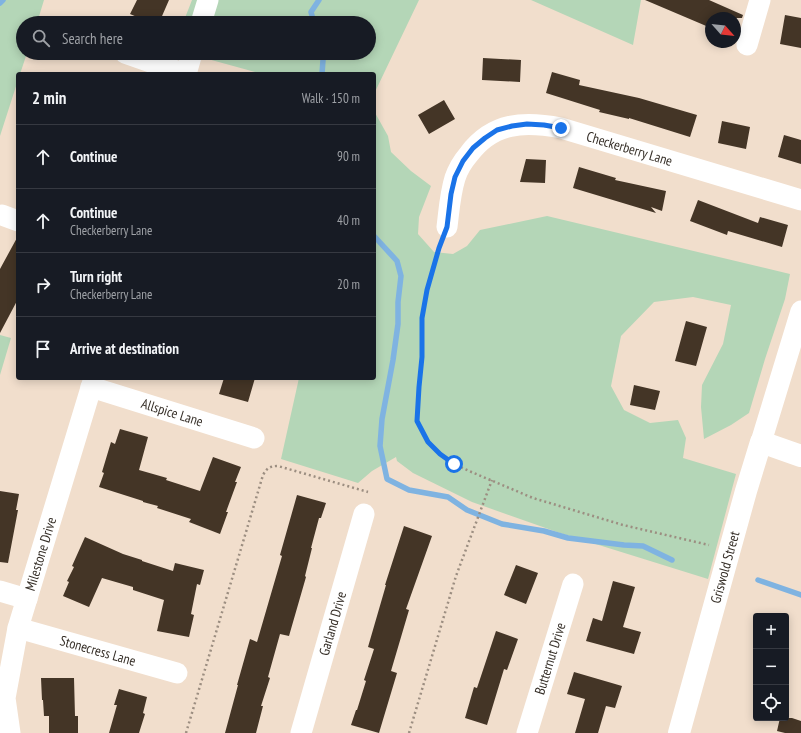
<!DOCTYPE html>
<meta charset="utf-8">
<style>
:root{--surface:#171b24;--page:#20242c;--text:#f1f3f6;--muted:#9ea1a6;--line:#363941}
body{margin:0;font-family:"PT Sans Narrow",sans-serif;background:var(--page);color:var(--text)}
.controls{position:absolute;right:12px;bottom:12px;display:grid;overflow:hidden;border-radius:4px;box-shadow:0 2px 10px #0003}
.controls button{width:36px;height:36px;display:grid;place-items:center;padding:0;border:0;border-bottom:1px solid var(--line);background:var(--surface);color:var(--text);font:20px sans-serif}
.compass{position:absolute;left:705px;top:12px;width:36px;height:36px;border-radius:50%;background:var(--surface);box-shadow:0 2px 10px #0003;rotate:117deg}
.stop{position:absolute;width:12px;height:12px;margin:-9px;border:3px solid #1a73e8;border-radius:50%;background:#fff}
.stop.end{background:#1a73e8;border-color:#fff;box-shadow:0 1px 4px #0008}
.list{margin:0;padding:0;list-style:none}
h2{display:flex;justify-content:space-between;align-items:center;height:52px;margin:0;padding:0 16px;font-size:17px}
h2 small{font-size:13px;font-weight:400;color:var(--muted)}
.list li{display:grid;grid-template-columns:26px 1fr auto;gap:12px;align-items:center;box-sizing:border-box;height:64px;padding:0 16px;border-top:1px solid var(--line)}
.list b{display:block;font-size:15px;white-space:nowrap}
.list p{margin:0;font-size:13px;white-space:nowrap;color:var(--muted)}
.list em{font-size:13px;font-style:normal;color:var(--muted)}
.icon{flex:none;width:22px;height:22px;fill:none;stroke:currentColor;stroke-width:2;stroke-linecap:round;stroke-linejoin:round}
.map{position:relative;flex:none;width:801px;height:733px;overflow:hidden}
.search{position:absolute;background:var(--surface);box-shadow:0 2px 10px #0003;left:16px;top:16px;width:360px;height:44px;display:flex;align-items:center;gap:10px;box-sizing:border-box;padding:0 14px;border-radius:22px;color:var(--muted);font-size:15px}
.panel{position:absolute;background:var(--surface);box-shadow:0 2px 10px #0003;left:16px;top:72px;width:360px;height:308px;border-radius:4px}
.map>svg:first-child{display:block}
.green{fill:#b4d6b7}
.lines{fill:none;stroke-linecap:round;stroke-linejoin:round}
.stream{stroke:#7fb3e1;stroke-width:5.5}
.building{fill:#443526}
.path{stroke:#9c8e81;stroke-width:2.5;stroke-dasharray:2 3;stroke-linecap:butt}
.street{stroke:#fff;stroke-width:21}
.secondary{stroke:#fff;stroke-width:22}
.route{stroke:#1a73e8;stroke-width:5}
.labels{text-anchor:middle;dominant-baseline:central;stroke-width:4;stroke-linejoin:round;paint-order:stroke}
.street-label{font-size:14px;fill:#373029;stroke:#ffecd9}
</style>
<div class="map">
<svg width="801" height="733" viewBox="0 0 801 733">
<rect width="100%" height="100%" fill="#f1decc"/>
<path class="green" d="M0,0H44L37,23H23V53H27L20,74H18V80L0,136Z
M192,0H419L374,94V74H262L186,53H369V23H183Z
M531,0H641L633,45Z
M374,111L388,136L391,152L411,171L431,186L419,217L418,234L434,252L453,254L467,246L480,230L547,216L790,274L785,299L765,359L749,413L731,425L704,439L701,407L702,385L723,344L731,305L693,297L654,302L621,336L611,386L624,410L650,423L678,420L686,438L683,458L736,474L708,579L557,532L472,502L413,473L397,461L396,457L372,471L358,483L281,459L299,378H374Z
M0,335L11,338L0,375Z"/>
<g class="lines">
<path class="stream" d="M0,3L3,0
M314,23L311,12L319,0
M321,53L323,60L322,74
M374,236L397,261L401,276L398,302V324L393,360L382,419L380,446L387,479L409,490L448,497L467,510L502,524L544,531L568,538L624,545L643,546L672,560
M758,580L801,595"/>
</g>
<path class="building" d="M137,0H169L159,23H151L130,14Z
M645,0H709L743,15L742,18H711V28Z
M785,15L801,18V48L780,44Z
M483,58L521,60L520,82L482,80Z
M552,72L580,80L579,85L639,98L697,115L690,137L629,118V119L599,112L600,110L546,93Z
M444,100L455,119L429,134L418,115Z
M722,121L750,127L746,149L718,143Z
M784,135L801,140V164L778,157Z
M526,159L546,160L545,183L520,182Z
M579,167L616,178L615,180L666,191L662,211L651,207L656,213L573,188Z
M698,200L758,223L760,217L788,225L782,247L728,231L727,235L690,221Z
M18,236V299L0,333V269Z
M686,321L707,327L696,366L675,361Z
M224,378H255L248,402L219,394Z
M634,385L660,391L655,410L630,405Z
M120,429L148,437L139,470L167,478L166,480L200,491L213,457L241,467L235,482H237L226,512H228L220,534L189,522L191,519L157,508L158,506L143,502V501L99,487L104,473L102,472L111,442L115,444Z
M0,491L19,494L16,510H18L8,563L0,562Z
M297,495L326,503L321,518H319L311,548H312L305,576L306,577L289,636L280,634L268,677L270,678L261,706H263L256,733H225L238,685H237L250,639L257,642L282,556L280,555Z
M404,526L432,536L406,609L409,610L391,671L397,673L379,733L351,725L356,710H357L366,681L364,680L374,649L368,647L386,585H385Z
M85,537L123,554L142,560V561L173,571L175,563L204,570L200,585L197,584L191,614L194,615L189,637L157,631L164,600L133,590V587L102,578L89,607L63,596L69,582L67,581L74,567L72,566Z
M516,565L538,573L526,604L504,595Z
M613,581L635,587L623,627L641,632L634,654L586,641L593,618L602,621Z
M496,631L518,639L507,670L504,669L487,725L465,718L474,687L477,688Z
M574,672L622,686L615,708L606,706L598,733H575L585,699L567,694Z
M41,678H74L75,716H78V733H49V716H44L43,700H42Z
M119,689L147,697L143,713L145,714L139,733H109L117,705H114Z
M780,718H792L801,721V733H785L777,731Z"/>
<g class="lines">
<path class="path" d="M440,244L427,290L422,318V357L419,387L417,421L428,442L441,454L454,464L469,471L533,498L623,525L709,545
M186,733L263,475C267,468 270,466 278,466L368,492
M409,733L456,576L492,480"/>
<g class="street">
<path d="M201,23L208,0"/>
<path d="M747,45L760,0"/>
<path d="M125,53L185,74"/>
<path d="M186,74L192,53"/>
<path d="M2,215L18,221"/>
<path id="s1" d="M447,227C449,211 450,194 455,178C458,169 463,161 469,154C493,122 524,121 561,128L801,200"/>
<path id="s2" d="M91,387L254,438"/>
<path d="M761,442L801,311"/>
<path d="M0,591L27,599"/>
<path id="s3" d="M18,628L177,673"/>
<path id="s4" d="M10,733L5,698L18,628L94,378"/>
<path id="s5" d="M301,733L364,514"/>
<path id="s6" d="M527,733L573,584"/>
</g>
<path class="secondary" id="s7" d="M679,733L746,491L761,442L801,456"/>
</g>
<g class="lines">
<path class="route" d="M454,464L440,454L428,442L417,421L419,387L422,357V318L427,290L439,248L447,227L451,194L455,177L463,161L473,148L485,138L497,130L512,126L527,124L544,125L561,128"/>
</g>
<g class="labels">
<g class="street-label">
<text stroke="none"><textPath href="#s1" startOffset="251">Checkerberry Lane</textPath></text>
<text stroke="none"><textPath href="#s2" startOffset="85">Allspice Lane</textPath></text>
<text stroke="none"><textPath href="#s4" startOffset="184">Milestone Drive</textPath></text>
<text stroke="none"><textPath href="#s7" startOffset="172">Griswold Street</textPath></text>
<text stroke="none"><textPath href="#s5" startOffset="114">Garland Drive</textPath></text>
<text stroke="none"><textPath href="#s3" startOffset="83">Stonecress Lane</textPath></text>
<text stroke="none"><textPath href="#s6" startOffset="78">Butternut Drive</textPath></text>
</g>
</g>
</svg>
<div class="controls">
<button>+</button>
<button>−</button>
<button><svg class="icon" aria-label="locate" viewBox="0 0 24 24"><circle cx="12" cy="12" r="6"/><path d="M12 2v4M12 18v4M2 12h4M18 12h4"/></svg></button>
</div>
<svg class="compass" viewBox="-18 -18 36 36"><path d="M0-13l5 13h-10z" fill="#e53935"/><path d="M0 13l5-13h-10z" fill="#9ea1a6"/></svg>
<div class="stop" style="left:454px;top:464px"></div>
<div class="stop end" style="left:561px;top:128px"></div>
<div class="search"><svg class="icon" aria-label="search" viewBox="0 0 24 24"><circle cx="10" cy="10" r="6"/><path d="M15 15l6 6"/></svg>Search here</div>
<section class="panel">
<h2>2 min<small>Walk · 150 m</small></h2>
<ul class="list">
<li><svg class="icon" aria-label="ahead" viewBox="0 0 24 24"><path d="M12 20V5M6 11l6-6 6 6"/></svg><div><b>Continue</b></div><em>90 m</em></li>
<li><svg class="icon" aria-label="ahead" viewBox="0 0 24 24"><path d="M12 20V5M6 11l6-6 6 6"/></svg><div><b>Continue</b><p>Checkerberry Lane</p></div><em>40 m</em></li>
<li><svg class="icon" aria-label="right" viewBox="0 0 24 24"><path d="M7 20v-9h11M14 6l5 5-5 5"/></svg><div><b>Turn right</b><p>Checkerberry Lane</p></div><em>20 m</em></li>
<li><svg class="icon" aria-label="arrive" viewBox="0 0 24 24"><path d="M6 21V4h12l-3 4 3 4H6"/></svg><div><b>Arrive at destination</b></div></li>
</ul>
</section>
</div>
